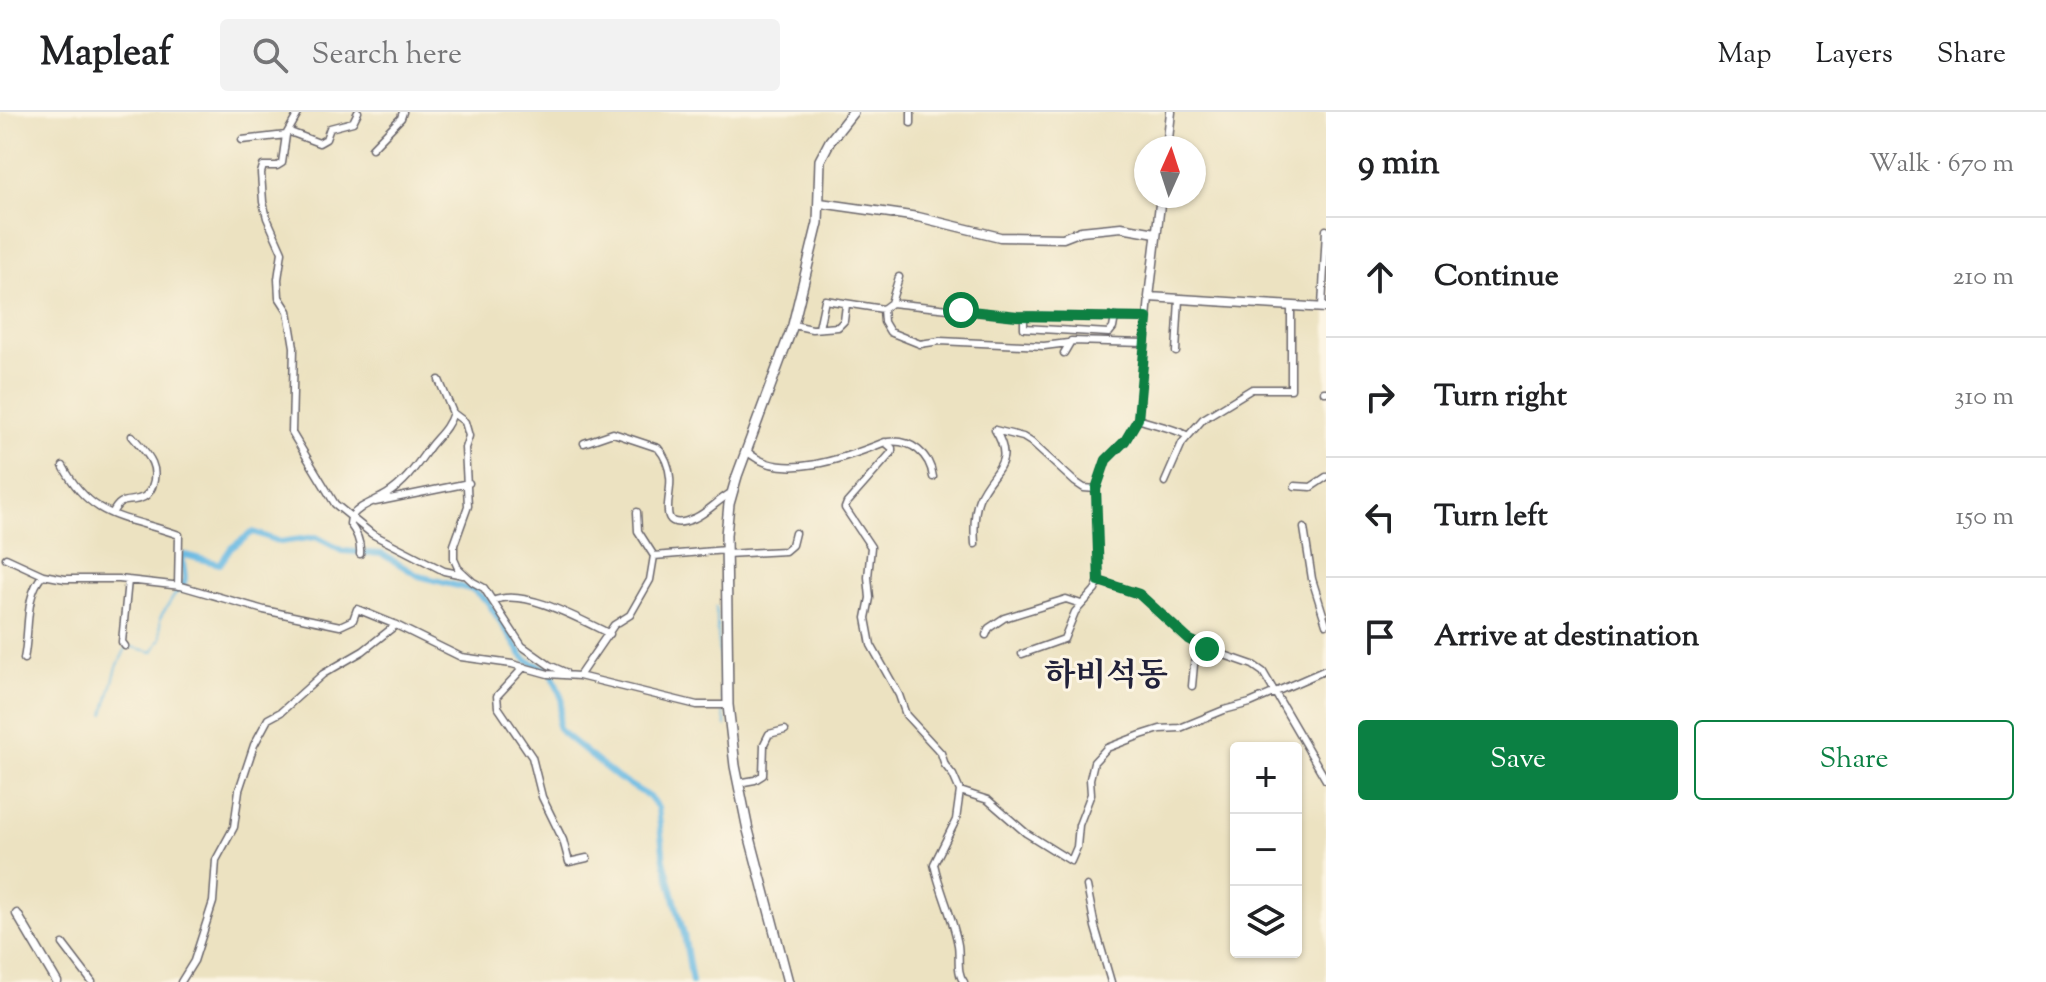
<!DOCTYPE html>
<meta charset="utf-8">
<style>
:root{--surface:#fff;--page:#f2f2f2;--text:#202124;--muted:#757577;--line:#e0e0e0;--accent:#0b8043}
body{margin:0;font-family:"Sorts Mill Goudy","Noto Serif KR",serif;background:var(--page);color:var(--text)}
.controls{position:absolute;right:24px;bottom:24px;display:grid;overflow:hidden;border-radius:8px;box-shadow:0 2px 6px #0004}
.controls button{width:72px;height:72px;display:grid;place-items:center;padding:0;border:0;border-bottom:2px solid var(--line);background:var(--surface);color:var(--text);font:40px sans-serif}
.compass{position:absolute;left:1134px;top:24px;width:72px;height:72px;border-radius:50%;background:var(--surface);box-shadow:0 2px 6px #0004;rotate:3deg}
.stop{position:absolute;width:24px;height:24px;margin:-18px;border:6px solid #0b8043;border-radius:50%;background:#fff}
.stop.end{background:#0b8043;border-color:#fff;box-shadow:0 2px 8px #0008}
.list{margin:0;padding:0;list-style:none}
h2{display:flex;justify-content:space-between;align-items:center;height:104px;margin:0;padding:0 32px;font-size:34px}
h2 small{font-size:26px;font-weight:400;color:var(--muted)}
.list li{display:grid;grid-template-columns:52px 1fr auto;gap:24px;align-items:center;box-sizing:border-box;height:120px;padding:0 32px;border-top:2px solid var(--line)}
.list b{display:block;font-size:30px;white-space:nowrap}
.list em{font-size:26px;font-style:normal;color:var(--muted)}
.actions{display:flex;gap:16px;padding:24px 32px}
.actions a{flex:1;padding:18px 0;border:2px solid var(--accent);border-radius:8px;text-align:center;font-size:28px;color:var(--accent)}
.actions .main{background:var(--accent);color:#fff}
.icon{flex:none;width:44px;height:44px;fill:none;stroke:currentColor;stroke-width:2;stroke-linecap:round;stroke-linejoin:round}
.map{position:relative;flex:none;width:1326px;height:870px;overflow:hidden}
header{display:flex;align-items:center;gap:48px;box-sizing:border-box;height:112px;padding:0 40px;background:var(--surface);border-bottom:2px solid var(--line)}
header strong{font-size:38px}
nav{display:flex;gap:44px;margin-inline-start:auto;font-size:28px}
.search{width:560px;height:72px;background:var(--page);display:flex;align-items:center;gap:20px;box-sizing:border-box;padding:0 28px;border-radius:8px;color:var(--muted);font-size:30px}
main{display:flex}
aside{flex:1;background:var(--surface)}
.map>svg:first-child{display:block}
.lines{fill:none;stroke-linecap:round;stroke-linejoin:round}
.stream{stroke:#67b9e3;stroke-width:2}
.canal{stroke:#67b9e3;stroke-width:6}
.street-casing{stroke:#69656a;stroke-width:9}
.secondary-casing{stroke:#69656a;stroke-width:11}
.primary-casing{stroke:#69656a;stroke-width:12}
.street{stroke:#fff;stroke-width:6}
.secondary{stroke:#fff;stroke-width:8}
.primary{stroke:#fff;stroke-width:9}
.route{stroke:#0b8043;stroke-width:10}
.labels{text-anchor:middle;dominant-baseline:central;stroke-width:6;stroke-linejoin:round;paint-order:stroke}
.quarter-label{font-size:32px;font-weight:bold;fill:#22223b;stroke:#fcf5e5}
</style>
<header>
<strong>Mapleaf</strong>
<div class="search"><svg class="icon" aria-label="search" viewBox="0 0 24 24"><circle cx="10" cy="10" r="6"/><path d="M15 15l6 6"/></svg>Search here</div>
<nav><a>Map</a><a>Layers</a><a>Share</a></nav>
</header>
<main>
<div class="map">
<svg width="1326" height="870" viewBox="0 0 1326 870">
<rect width="100%" height="100%" fill="#fcf5e5"/>
<filter id="ink" filterUnits="userSpaceOnUse"><feTurbulence type="fractalNoise" baseFrequency=".0125" numOctaves="2"/><feDisplacementMap in="SourceGraphic" scale="16" xChannelSelector="R" yChannelSelector="G"/><feConvolveMatrix kernelMatrix="1 2 1 2 8 2 1 2 1" color-interpolation-filters="sRGB"/></filter>
<filter id="wash" filterUnits="userSpaceOnUse"><feTurbulence type="fractalNoise" baseFrequency=".006" numOctaves="4" result="noise"/><feDisplacementMap in="SourceGraphic" scale="32" xChannelSelector="R" yChannelSelector="G"/><feGaussianBlur stdDeviation="1.8" result="paint"/><feColorMatrix in="noise" values="0 0 0 0 0 0 0 0 0 0 0 0 0 0 0 0 0 1.4 0 .05"/><feComposite in="paint" operator="in"/></filter>
<g filter="url(#wash)">
<rect width="100%" height="100%" fill="#ece2c1"/>
<g class="lines">
<path class="stream" d="M716,495L722,588
M723,600L726,614
M104,602L117,555L126,536L132,535L153,540L161,526L160,506L177,479"/>
<path class="canal" d="M177,479C190,471 183,458 182,446L185,443L220,452L231,436L253,420L280,430L316,425L343,439L382,442L419,464L473,478L487,489L522,543L528,549L551,559L562,587L558,614L560,619L618,666L650,685L658,696L664,748L684,822L692,870"/>
</g>
</g>
<g filter="url(#ink)">
<g class="lines">
<g class="street-casing">
<path id="street" d="M911,11V0
M290,20L319,31L326,27L330,16L353,10L358,0
M286,23L282,51L277,54H263L261,61L263,90L267,106L282,140L278,167L279,185L288,199L294,235L292,321L335,392L351,405L372,422L444,459L463,463
M242,28L286,23L299,0
M372,36L401,6L403,0
M891,191L1017,204L1147,206
M1322,195L1326,118
M883,197L884,210L890,220L920,232L940,229L1044,234L1068,231
M1024,204V216L1109,221L1113,216L1115,205
M793,213L812,217L838,215L844,209L846,193
M819,216L825,188L883,197L891,191L899,165
M1176,240L1179,187
M1064,241L1071,229L1145,231
M1324,280H1326
M453,301L465,310L469,324L465,336L468,394L454,433V447L458,456L473,470L484,476L522,534L549,553L565,560
M1138,307C1154,313 1171,315 1186,323
M995,318L1023,325L1031,330L1075,370L1084,376L1096,377
M888,330C911,327 930,342 933,365
M584,331L613,321L658,336C665,344 669,354 670,365C673,383 653,424 695,406C708,400 718,388 731,381
M746,338C778,372 848,345 885,330L892,336V340L847,391L845,396L871,435L868,465L870,486L866,506L871,533L899,583L906,603L941,641L945,653L953,663L960,679L956,708L934,752C940,780 953,805 958,833C960,845 956,861 964,870
M63,354C92,409 127,404 179,423L178,474
M1165,370L1182,331L1203,307L1252,277H1291V194
M1295,374L1311,375L1326,365
M375,390L469,371
M112,402C122,382 128,393 144,385C149,382 150,379 152,375C161,352 145,340 132,324
M351,405C360,393 374,390 387,382C406,370 416,354 429,336C438,324 448,317 453,301L439,268
M351,405L350,412C357,421 361,430 360,442
M1304,416L1312,467L1326,512
M975,432C974,418 974,400 979,387C991,357 1017,354 995,318
M726,442L785,439L792,433L795,421
M654,444L726,438
M6,446L43,463L65,467H119L181,474L264,498L340,514L353,508L357,497L396,513L461,545L512,552L548,562L579,564L697,593H728
M1099,469L1139,482L1188,527L1207,537L1253,553L1263,560L1326,668
M493,489C523,475 581,508 610,522
M986,523L989,516L1004,506L1066,487L1081,492
M125,534L122,530L128,468
M1022,542L1064,527L1075,500L1095,478L1099,469L1096,377L1106,348L1125,329L1138,307L1149,185
M24,547C30,519 24,483 43,463
M524,555L497,584L498,595L532,645L542,685L563,728L569,750L587,746
M579,564L614,513L630,503L650,468L654,444L638,419L637,400
M1192,574L1196,532
M738,671L755,668L763,663L764,632L769,622L785,618
M960,679L988,688L1026,721L1071,749L1077,735L1079,713L1091,682L1090,667L1094,650L1107,636L1141,623L1160,617L1180,616L1224,598L1250,591L1326,558
M1087,774L1095,815L1111,870
M63,832L92,870
M181,870L194,849L213,790L216,748L234,715L239,678L254,633L268,607L281,600L323,562L363,539L396,513"/>
</g>
<g class="secondary-casing">
<path id="secondary" d="M1167,36L1171,0
M1161,84L1149,185L1326,196
M820,91L918,105L1000,125L1063,126L1081,119L1121,115L1156,121
M17,802L57,870"/>
</g>
<g class="primary-casing">
<path id="primary" d="M788,870L748,718L735,654L728,593L726,423L729,392L737,364L793,213L818,111L820,48L830,29L853,0"/>
</g>
<use href="#street" class="street"/>
<use href="#secondary" class="secondary"/>
<use href="#primary" class="primary"/>
</g>
</g>
<g class="lines" filter="url(#ink)">
<path class="route" d="M961,198L1017,204L1147,206L1138,307L1125,329L1106,348L1096,377L1099,469L1139,482L1188,527L1207,537"/>
</g>
<g class="labels">
<g class="quarter-label">
<text x="1106" y="565">하비석동</text>
</g>
</g>
</svg>
<div class="controls">
<button>+</button>
<button>−</button>
<button><svg class="icon" aria-label="layers" viewBox="0 0 24 24"><path d="M12 4l9 5-9 5-9-5zM3 14l9 5 9-5"/></svg></button>
</div>
<svg class="compass" viewBox="-18 -18 36 36"><path d="M0-13l5 13h-10z" fill="#e53935"/><path d="M0 13l5-13h-10z" fill="#757577"/></svg>
<div class="stop" style="left:961px;top:198px"></div>
<div class="stop end" style="left:1207px;top:537px"></div>
</div>
<aside>
<h2>9 min<small>Walk · 670 m</small></h2>
<ul class="list">
<li><svg class="icon" aria-label="ahead" viewBox="0 0 24 24"><path d="M12 20V5M6 11l6-6 6 6"/></svg><div><b>Continue</b></div><em>210 m</em></li>
<li><svg class="icon" aria-label="right" viewBox="0 0 24 24"><path d="M7 20v-9h11M14 6l5 5-5 5"/></svg><div><b>Turn right</b></div><em>310 m</em></li>
<li><svg class="icon" aria-label="left" viewBox="0 0 24 24"><path d="M17 20v-9H6M10 6l-5 5 5 5"/></svg><div><b>Turn left</b></div><em>150 m</em></li>
<li><svg class="icon" aria-label="arrive" viewBox="0 0 24 24"><path d="M6 21V4h12l-3 4 3 4H6"/></svg><div><b>Arrive at destination</b></div></li>
</ul>
<div class="actions"><a class="main">Save</a><a>Share</a></div>
</aside>
</main>
